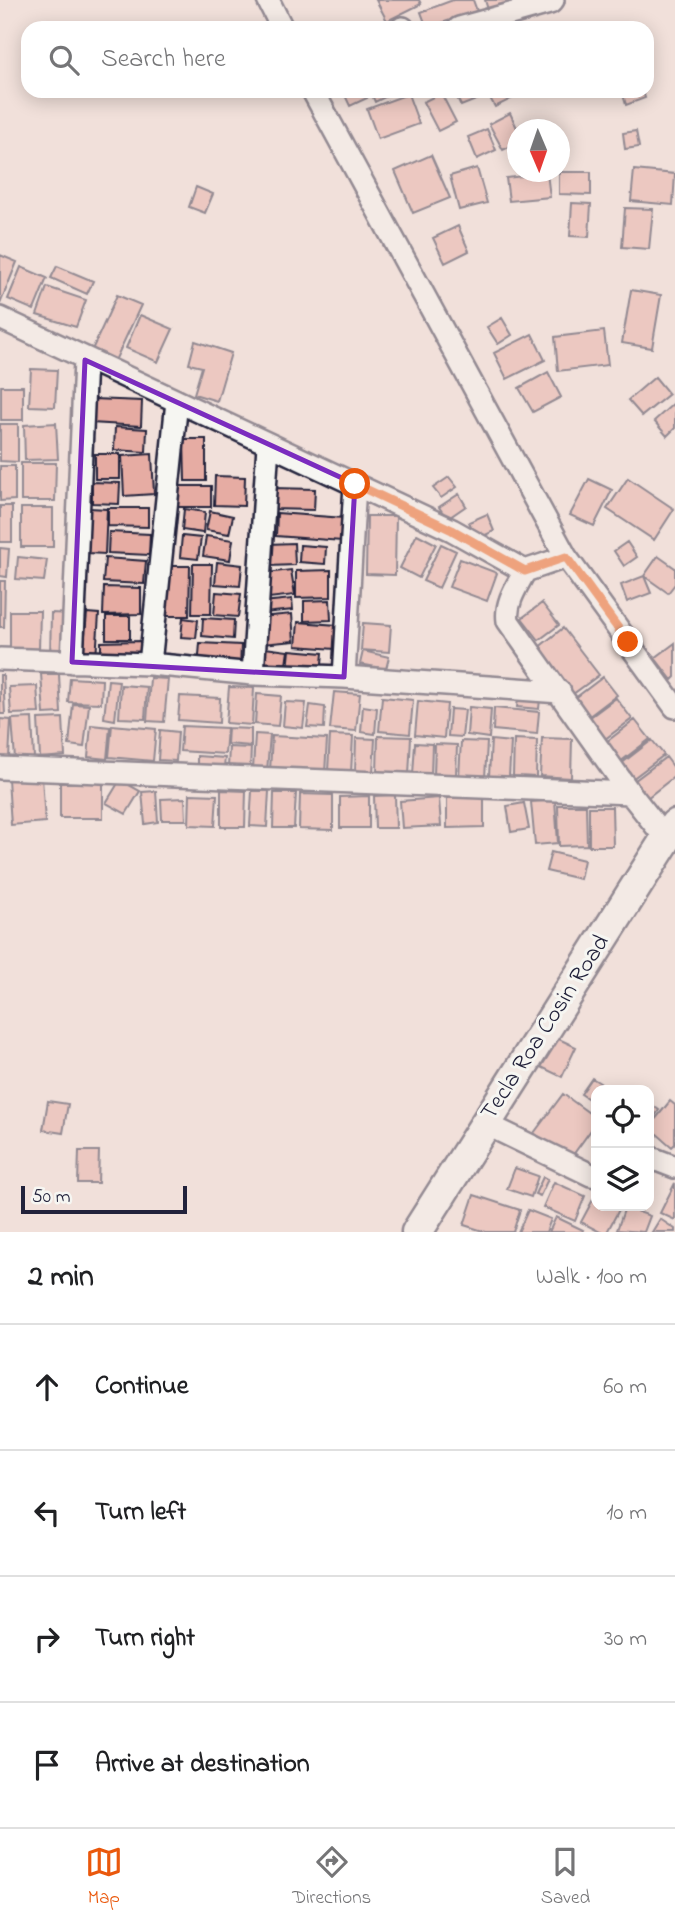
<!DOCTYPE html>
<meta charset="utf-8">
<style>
:root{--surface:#fff;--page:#f6f6f6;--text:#202124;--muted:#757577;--line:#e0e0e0;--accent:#ea580c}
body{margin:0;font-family:"Indie Flower",sans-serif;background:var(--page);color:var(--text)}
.controls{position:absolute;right:21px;bottom:21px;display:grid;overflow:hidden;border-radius:14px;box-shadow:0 4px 18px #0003}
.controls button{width:63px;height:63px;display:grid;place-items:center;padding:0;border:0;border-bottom:2px solid var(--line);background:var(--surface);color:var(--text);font:35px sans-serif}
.compass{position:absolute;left:507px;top:119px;width:63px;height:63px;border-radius:50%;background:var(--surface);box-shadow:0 4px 18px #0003;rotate:178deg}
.scale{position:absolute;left:21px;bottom:18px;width:166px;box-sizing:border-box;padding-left:7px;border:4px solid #22223b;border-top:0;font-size:19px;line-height:24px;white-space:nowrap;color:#22223b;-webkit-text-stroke:5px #f6f6f2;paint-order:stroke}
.stop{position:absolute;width:21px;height:21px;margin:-16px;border:5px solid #ea580c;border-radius:50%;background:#fff}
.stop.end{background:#ea580c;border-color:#fff;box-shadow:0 2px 7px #0008}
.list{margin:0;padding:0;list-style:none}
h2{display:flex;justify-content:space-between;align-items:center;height:91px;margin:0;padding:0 28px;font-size:30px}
h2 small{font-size:23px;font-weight:400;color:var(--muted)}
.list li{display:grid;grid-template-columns:46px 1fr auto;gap:21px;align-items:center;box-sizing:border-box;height:126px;padding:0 28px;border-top:2px solid var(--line)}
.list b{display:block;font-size:26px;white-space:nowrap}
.list em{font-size:23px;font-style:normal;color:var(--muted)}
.icon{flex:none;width:38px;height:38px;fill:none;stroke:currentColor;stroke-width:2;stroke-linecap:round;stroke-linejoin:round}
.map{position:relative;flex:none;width:675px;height:1232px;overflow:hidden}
.search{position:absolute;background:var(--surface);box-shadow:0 4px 18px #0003;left:21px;right:21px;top:21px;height:77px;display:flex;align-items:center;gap:18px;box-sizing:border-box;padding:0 24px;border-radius:21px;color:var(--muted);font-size:26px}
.sheet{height:595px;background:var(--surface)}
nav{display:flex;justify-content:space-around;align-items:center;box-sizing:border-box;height:98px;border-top:2px solid var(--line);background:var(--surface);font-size:19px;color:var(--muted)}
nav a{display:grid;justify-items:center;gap:4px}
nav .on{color:var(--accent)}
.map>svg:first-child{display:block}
.building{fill:#e6aca3;stroke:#22223b;stroke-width:2}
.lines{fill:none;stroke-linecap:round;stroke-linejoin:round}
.street-casing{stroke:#22223b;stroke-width:26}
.secondary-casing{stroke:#22223b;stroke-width:35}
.street{stroke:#f6f6f2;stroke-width:21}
.secondary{stroke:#f6f6f2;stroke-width:30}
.route{stroke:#ea580c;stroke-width:9}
.marked{fill:none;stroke:#7b2cbf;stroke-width:5;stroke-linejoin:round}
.labels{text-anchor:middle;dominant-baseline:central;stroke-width:6;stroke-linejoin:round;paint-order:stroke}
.street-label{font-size:24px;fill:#22223b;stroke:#f6f6f2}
</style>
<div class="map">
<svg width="675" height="1232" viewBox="0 0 675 1232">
<rect width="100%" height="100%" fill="#f1e0da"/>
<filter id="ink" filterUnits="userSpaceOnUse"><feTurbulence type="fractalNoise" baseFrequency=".0143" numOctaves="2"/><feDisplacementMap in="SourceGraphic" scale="14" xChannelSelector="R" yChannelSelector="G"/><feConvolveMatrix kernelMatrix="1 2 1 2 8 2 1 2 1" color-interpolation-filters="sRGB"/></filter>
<g filter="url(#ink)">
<path class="building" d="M376,0H419L421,4L387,21Z
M453,0H473L477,11L427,28L421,12Z
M485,0H527L489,13Z
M343,91H363L367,98L350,106Z
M370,91H392L393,93L375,102Z
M454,91H478L481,98L461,106Z
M486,91H525V92L495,107Z
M622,91H643L645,98L626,105Z
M441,93L456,122L438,131L423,102Z
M408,94L419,124L378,139L367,109Z
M510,113L518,130V143L503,150L489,124Z
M487,129L496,150L477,159L468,137Z
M636,131L639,147L625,149L623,133Z
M431,155L450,198L413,213L395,171Z
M477,168L487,203L459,210L450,176Z
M634,170L675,174L673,205L631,201Z
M559,172H591V195L559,194Z
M547,173L550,197L509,201L506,178Z
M196,187L213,194L205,213L189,207Z
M572,203L591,204L589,237L570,236Z
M625,208L653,209L649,249L622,247Z
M458,226L469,251L445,263L433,238Z
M0,255L17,262L0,304Z
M57,266L93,281L87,294L51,278Z
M21,267L47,278L34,310L8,299Z
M47,287L86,300L76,327L37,315Z
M631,290L661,295L652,348L622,343Z
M117,295L141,305L114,363L91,352Z
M140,315L173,329L158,362L126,348Z
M502,318L512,335L498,344L487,327Z
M604,331L608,365L558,371L555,337Z
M532,334L545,360L507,379L494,353Z
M195,341L231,353L217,401L194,394L202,367L189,364Z
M31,369L57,370L55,407L29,406Z
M548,372L561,397L533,412L519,388Z
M655,377L669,394L642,416L628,400Z
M1,386H23V420H1Z
M93,399L142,401L141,426L91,423Z
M675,402V428L667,436L654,421Z
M56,423L58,459L25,460L24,425Z
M0,424H18V462L0,461Z
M115,427L147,429L146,452L114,450Z
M184,439H206V481H185Z
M95,454H120V479H95Z
M152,454L154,494L124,496L122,456Z
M21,463H56L55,501H21Z
M0,466H15V500L0,501Z
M215,476L245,477L244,506L214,505Z
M449,477L457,487L441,498L433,488Z
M628,478L674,509L654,540L607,509Z
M589,479L612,490L594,526L570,515Z
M92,482L120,483L119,504L92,503Z
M178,486H211V507H178Z
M272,488L315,489L314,510L271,509Z
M459,494L466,506L447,519L439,507Z
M0,506H12V542H0Z
M21,508H53V547H21Z
M89,508L107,509L105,554L87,553Z
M108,508H148V527L108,526Z
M184,509L205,512L203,533L182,530Z
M210,511L233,516L229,534L206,530Z
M277,513L344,518L342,541L276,536Z
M487,514L494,531L477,539L469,522Z
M367,516H396L395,575L366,574Z
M109,532L150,534L149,555L108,553Z
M417,534L436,544L419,578L400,568Z
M182,536L201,538L198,559L180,557Z
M206,536L233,540L230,560L203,556Z
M627,542L637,557L624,566L614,551Z
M294,543L295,565L269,566L268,544Z
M441,544L456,551L439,588L423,581Z
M300,545L326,547L325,564L299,562Z
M0,548L9,549L7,577L0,576Z
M658,556L675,568V584L668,593L644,576Z
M18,557L47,560L44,581L16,579Z
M105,558L146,561L144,584L103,582Z
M460,559L497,573L487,601L449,587Z
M217,562L242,565L240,586L215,584Z
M193,564H212L211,614H192Z
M168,566H190L189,616H167Z
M291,570L295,595L269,598L266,573Z
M331,570V597L296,598V571Z
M644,576L651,593L627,602L621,585Z
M0,581H5L4,627H0Z
M104,587L141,588V614L103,615Z
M216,592L241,594L238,617L214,615Z
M292,599L293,610L264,613L263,602Z
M330,600L331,620L304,621V601Z
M542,603L559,625L539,640L522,618Z
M10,611H40L39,650H10Z
M51,613L71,614L70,658H50Z
M87,613L99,614L96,658L83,657Z
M292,614L294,641L262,644L260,617Z
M106,616H130V639H106Z
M183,618L198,620L196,638L181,637Z
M203,618L234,620L233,639L202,636Z
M298,622L337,625L335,649L296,646Z
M363,623L391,625L389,652L361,650Z
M563,628L599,675L573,694L538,648Z
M140,641V660L101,661V642Z
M200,643L241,645L240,670L198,668Z
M675,643V677L672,680L655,658Z
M265,648L288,651L285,672L262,669Z
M290,650L323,653L321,673L288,670Z
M363,651L389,657L386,669L360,664Z
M41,674H59L61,713L44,714Z
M0,675H3L5,714H0Z
M603,677L617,695L588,717L574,699Z
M70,678L102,680L101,703L68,702Z
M150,678L168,679L164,722L147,721Z
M108,680L119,681L115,720L104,718Z
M121,685L147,687L145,719L119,718Z
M37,686L39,713L11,714L9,687Z
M229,687L254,688L252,725L226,723Z
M334,692L360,694L356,731L330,729Z
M257,694L281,696L278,726L255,724Z
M180,696L220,698L219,723L178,720Z
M382,697L413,700L410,734L379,731Z
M518,697L540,699L539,709L517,707Z
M616,698L632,719L605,739L589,718Z
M418,701L447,704L444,738L415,735Z
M285,702L306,703L303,728L283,726Z
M73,704L89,705L84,747L69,745Z
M310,705L325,707L324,728L307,727Z
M363,706L377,708L375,734L361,732Z
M469,707L491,709L489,738L467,735Z
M494,708L539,712L537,734L493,730Z
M450,709L465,710L462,737L448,736Z
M32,718L34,758L15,759L12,719Z
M63,718L65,756L40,758L38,719Z
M0,719L11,720L9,758H0Z
M635,720L650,739L620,762L605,743Z
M91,725L110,727L107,759L88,757Z
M112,725L156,729L153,761L109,757Z
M182,726L227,728L225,754L180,751Z
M228,728L251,729V746L227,744Z
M160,730L178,732L176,761L158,760Z
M255,734L270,735L267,771L253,770Z
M330,735L353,736L351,773L328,771Z
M272,736L327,739L325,773L270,771Z
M378,736L411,737L409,775L377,774Z
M356,738L375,739L373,773H355Z
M542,738L572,739L571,778L540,776Z
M514,739L537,740L536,777L513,776Z
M491,740L511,742L509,777L489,776Z
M652,740L664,755L632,779L621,764Z
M461,741L487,742L485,778L459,777Z
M415,743L432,744L431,776L413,775Z
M435,744L457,745L456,776L434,775Z
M229,747L251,748L250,769L228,768Z
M197,756L225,758L224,766L197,764Z
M666,757L675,769V776L647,798L634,781Z
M42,777L45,822L11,825L8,779Z
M120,780L140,791L126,814L106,803Z
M60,783H103V818H60Z
M221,790L246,791L245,827H221Z
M156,791L158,822L145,824L142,792Z
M252,791H269L267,827L250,826Z
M274,793H296L294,828H273Z
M190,794L217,795L215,826L189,825Z
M300,794L333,795V830L299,829Z
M395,795L396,828H375L374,796Z
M369,796V828H340V797Z
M185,798L186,820H162L161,799Z
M439,798L441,826L402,828L400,801Z
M447,798H484V827L447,828Z
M555,800L558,843L535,845L531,802Z
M524,803L529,829L511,832L507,806Z
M558,805H586L587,845L559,846Z
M589,807H612L613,846H589Z
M551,852L584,860L580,879L546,871Z
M548,1034L576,1047L562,1077L533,1063Z
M592,1078L611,1090H596V1104L581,1094Z
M563,1094L596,1118V1123L570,1159L534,1133Z
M48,1101L68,1104L63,1133L43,1130Z
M670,1101L675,1105V1144L672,1147L649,1127Z
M649,1103L659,1110L649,1125Z
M79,1151H99L98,1183H78Z
M515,1168L538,1176L531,1197L507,1189Z
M543,1177L548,1179L540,1196L535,1194Z
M554,1182L585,1196L575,1221L543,1207Z
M675,1183V1220L660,1213Z
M596,1194V1206H621L607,1232H600L581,1222Z
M474,1195L520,1210L513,1232H486L464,1225Z
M625,1207L650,1216L644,1232L617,1230Z
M528,1210L551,1219L546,1232H518Z
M556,1217L583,1230L582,1232H549Z
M660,1219L675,1229V1232H652Z"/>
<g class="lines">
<g class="street-casing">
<path id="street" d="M268,0L282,28
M402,28H403
M459,28L550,3L553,0
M313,91L566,557L675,707
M0,318L452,530L525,571
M566,557L525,571C517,586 505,603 508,621L630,793L667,840
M0,659L150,664L253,674L344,677L560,692
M72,662L85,360
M150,664L177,401
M253,674L268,445
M344,677L355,484
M0,768L630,793
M484,1123L591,1175L596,1176
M649,1157L675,1167"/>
</g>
<g class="secondary-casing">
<path id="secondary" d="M417,1232L675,825"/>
</g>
<use href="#street" class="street"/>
<use href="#secondary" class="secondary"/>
</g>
</g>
<g class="lines" filter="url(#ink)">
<path class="route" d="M355,484L452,530L525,571L566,557L628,642"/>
</g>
<path d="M0 0H675V1232H0ZM85,360L355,484L344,677L72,662Z" fill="#f1e0da" fill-opacity=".55" fill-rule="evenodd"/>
<path class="marked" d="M85,360L355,484L344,677L72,662Z"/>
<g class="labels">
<g class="street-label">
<text transform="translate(546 1028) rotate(-57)">Tecla Roa Cosin Road</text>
</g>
</g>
</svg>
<div class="controls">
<button><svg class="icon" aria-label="locate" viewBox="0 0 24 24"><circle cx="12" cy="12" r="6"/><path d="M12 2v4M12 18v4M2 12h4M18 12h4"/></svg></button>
<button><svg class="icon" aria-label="layers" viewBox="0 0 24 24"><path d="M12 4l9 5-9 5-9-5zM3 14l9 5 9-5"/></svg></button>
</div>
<svg class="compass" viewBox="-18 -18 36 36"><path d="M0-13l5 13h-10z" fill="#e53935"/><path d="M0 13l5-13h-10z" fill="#757577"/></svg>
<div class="scale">50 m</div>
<div class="stop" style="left:355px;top:484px"></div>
<div class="stop end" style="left:628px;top:642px"></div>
<div class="search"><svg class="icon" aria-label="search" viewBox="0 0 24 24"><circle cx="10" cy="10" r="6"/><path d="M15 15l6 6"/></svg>Search here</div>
</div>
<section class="sheet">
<h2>2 min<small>Walk · 100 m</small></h2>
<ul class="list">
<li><svg class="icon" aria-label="ahead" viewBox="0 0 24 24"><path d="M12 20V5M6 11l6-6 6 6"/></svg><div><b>Continue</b></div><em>60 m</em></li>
<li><svg class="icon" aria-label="left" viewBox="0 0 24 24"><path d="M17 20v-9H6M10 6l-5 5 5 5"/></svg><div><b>Turn left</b></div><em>10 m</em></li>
<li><svg class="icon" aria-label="right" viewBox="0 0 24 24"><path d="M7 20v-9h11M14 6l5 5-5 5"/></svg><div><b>Turn right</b></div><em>30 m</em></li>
<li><svg class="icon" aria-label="arrive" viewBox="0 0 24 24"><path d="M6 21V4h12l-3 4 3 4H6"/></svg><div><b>Arrive at destination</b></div></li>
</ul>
</section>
<nav>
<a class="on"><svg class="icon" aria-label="map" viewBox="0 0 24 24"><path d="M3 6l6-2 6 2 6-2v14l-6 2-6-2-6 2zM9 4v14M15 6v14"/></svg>Map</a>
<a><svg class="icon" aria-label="directions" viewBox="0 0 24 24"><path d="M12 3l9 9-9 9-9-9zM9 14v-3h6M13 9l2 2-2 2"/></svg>Directions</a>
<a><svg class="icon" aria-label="saved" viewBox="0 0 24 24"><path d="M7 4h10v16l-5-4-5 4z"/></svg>Saved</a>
</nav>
